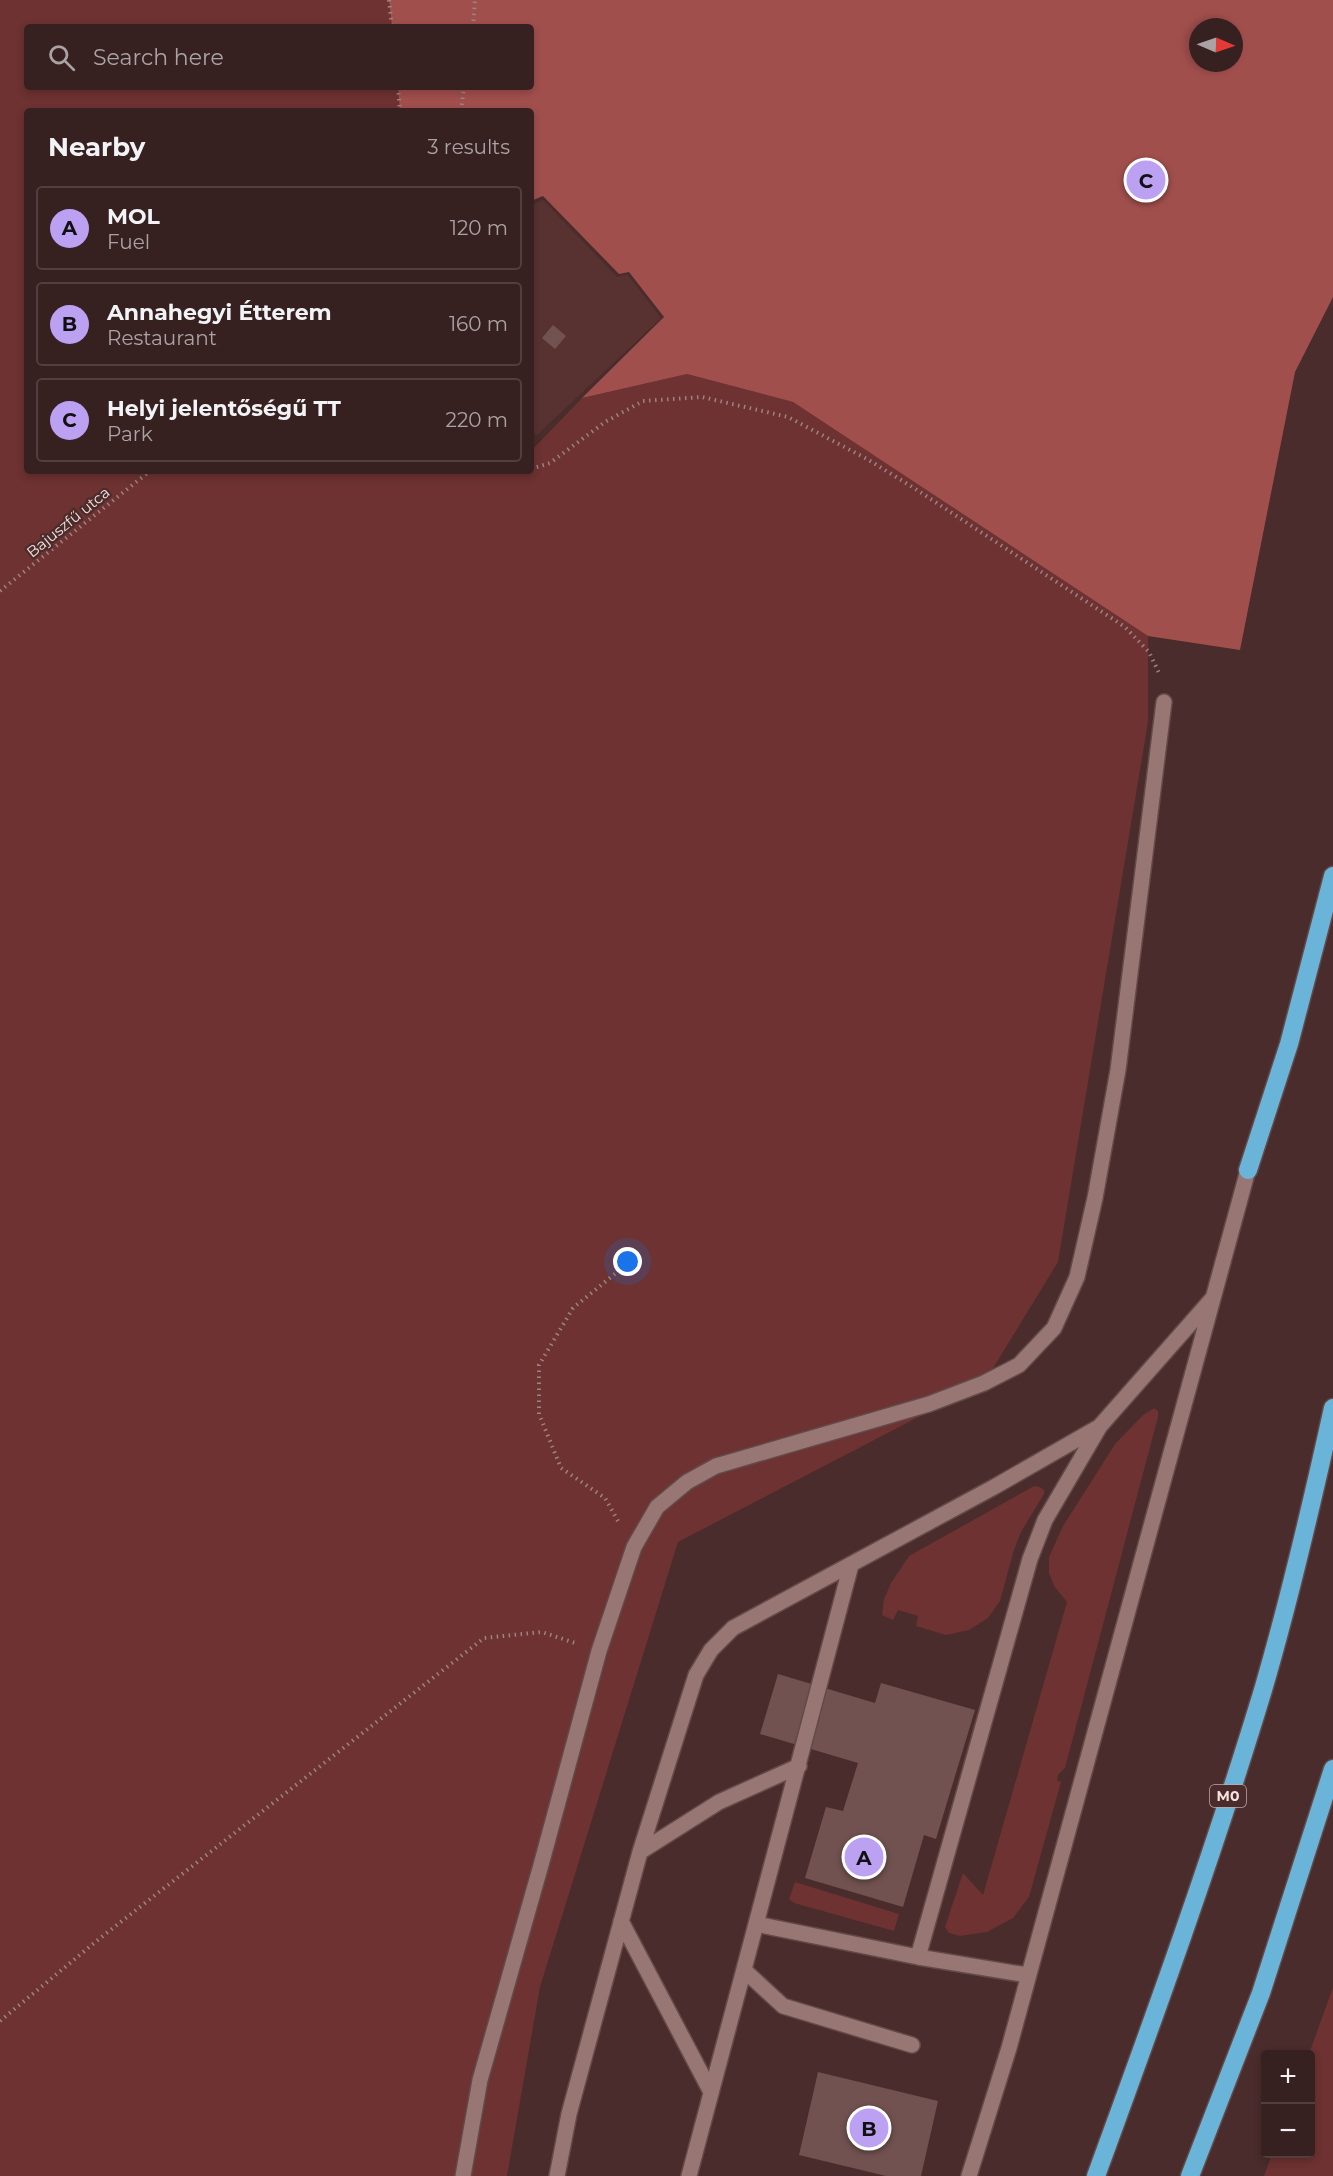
<!DOCTYPE html>
<meta charset="utf-8">
<style>
:root{--surface:#372120;--page:#3e2929;--text:#f1f3f6;--muted:#aaa3a5;--line:#513e3e;--accent:#bca0f2}
body{margin:0;font-family:Montserrat,sans-serif;background:var(--page);color:var(--text)}
.controls{position:absolute;right:18px;bottom:18px;display:grid;overflow:hidden;border-radius:6px;box-shadow:0 3px 9px #0003}
.controls button{width:54px;height:54px;display:grid;place-items:center;padding:0;border:0;border-bottom:2px solid var(--line);background:var(--surface);color:var(--text);font:30px sans-serif}
.compass{position:absolute;left:1189px;top:18px;width:54px;height:54px;border-radius:50%;background:var(--surface);box-shadow:0 3px 9px #0003;rotate:92deg}
.you{position:absolute;left:628px;top:1262px;width:21px;height:21px;margin:-15px;border:4px solid #fff;border-radius:50%;background:#1a73e8;box-shadow:0 0 0 9px #1a73e833}
.badge{display:grid;place-items:center;width:39px;height:39px;border-radius:50%;background:var(--accent);color:#111;font-size:20px;font-weight:700}
.pin{position:absolute;translate:-50% -50%;border:3px solid #fff;box-shadow:0 2px 6px #0006}
.list{margin:0;padding:0;list-style:none}
h2{display:flex;justify-content:space-between;align-items:center;height:78px;margin:0;padding:0 24px;font-size:26px}
h2 small{font-size:20px;font-weight:400;color:var(--muted)}
.list li{display:grid;grid-template-columns:39px 1fr auto;gap:18px;align-items:center;box-sizing:border-box;height:84px;margin:0 12px 12px;padding:0 12px;border:2px solid var(--line);border-radius:6px}
.list b{display:block;font-size:22px;white-space:nowrap}
.list p{margin:0;font-size:20px;white-space:nowrap;color:var(--muted)}
.list em{font-size:20px;font-style:normal;color:var(--muted)}
.icon{flex:none;width:33px;height:33px;fill:none;stroke:currentColor;stroke-width:2;stroke-linecap:round;stroke-linejoin:round}
.map{position:relative;flex:none;width:1333px;height:2176px;overflow:hidden}
.search{position:absolute;background:var(--surface);box-shadow:0 3px 9px #0003;left:24px;top:24px;width:510px;height:66px;display:flex;align-items:center;gap:15px;box-sizing:border-box;padding:0 21px;border-radius:6px;color:var(--muted);font-size:22px}
.panel{position:absolute;background:var(--surface);box-shadow:0 3px 9px #0003;left:24px;top:108px;width:510px;height:366px;border-radius:6px}
.map>svg:first-child{display:block}
.built{fill:#573231}
.green{fill:#6d3231}
.forest{fill:#a14f4d;fill-rule:evenodd}
.building{fill:#725251}
.lines{fill:none;stroke-linecap:round;stroke-linejoin:round}
.lane-casing{stroke:#624a48;stroke-width:18}
.highway-casing{stroke:#624a48;stroke-width:21}
.path{stroke:#9c8483;stroke-width:4;stroke-dasharray:1.5 4.5;stroke-linecap:butt}
.lane{stroke:#987673;stroke-width:15}
.highway{stroke:#6ab4da;stroke-width:18}
.labels{text-anchor:middle;dominant-baseline:central;stroke-width:4.5;stroke-linejoin:round;paint-order:stroke}
.shield{fill:#492c2b;stroke:#c1abaa;stroke-width:1.5}
.shield-label{font-size:14px;font-weight:bold;fill:#f5e2e0}
.street-label{font-size:15px;fill:#f5e2e0;stroke:#492c2b}
</style>
<div class="map">
<svg width="1333" height="2176" viewBox="0 0 1333 2176">
<rect width="100%" height="100%" fill="#492c2b"/>
<path class="built" d="M543,200L617,277L627,274L661,318L537,435L531,429V205Z"/>
<path class="green" d="M0,0H389L392,27H27V87H398L400,111H27V471H531V451L582,398L687,374L793,402L1148,636V722L1058,1262L984,1383L678,1542L540,1987L507,2176H0Z
M1154,1408L1158,1411V1417L1065,1768L1058,1775L1057,1781L1061,1782L1029,1897L1013,1918L987,1932L960,1936L949,1933L945,1927L963,1873L983,1895L1067,1602L1054,1586L1049,1573V1557L1063,1526L1115,1444L1143,1415Z
M1034,1486L1040,1487L1044,1490V1494L1021,1532L1014,1550L1000,1601L988,1618L969,1630L946,1635L916,1626L918,1616L898,1610L893,1620L882,1615L884,1599L891,1583L909,1556Z
M795,1882L899,1914L894,1931L794,1903L789,1899Z
M1333,1987V2176H1264L1272,2154H1310V2054H1309Z"/>
<path class="forest" d="M389,0H1333V297L1295,372L1240,650L1148,636L793,402L687,374L582,398L664,317L629,272L619,274L543,196L531,201V111H400L398,87H531V27H392ZM1198,27H1234V63H1198Z"/>
<path class="building" d="M553,325L566,336L555,349L542,338Z
M778,1674L875,1703L881,1683L975,1710L936,1839L924,1835L903,1907L805,1878L826,1807L843,1811L858,1763L760,1734Z
M818,2072L938,2101L921,2176H886L799,2155Z"/>
<g class="lines">
<g class="lane-casing">
<path id="lane" d="M640,1852L719,1802L799,1766
M621,1921L711,2092
M756,1924L851,1565
M918,1957L1027,1975
M744,1970L783,2006L912,2045
M463,2176L480,2080L541,1865L599,1651L634,1547L657,1507L687,1482L716,1466L929,1404L984,1383L1019,1365L1054,1328L1077,1277L1095,1198L1118,1070L1164,702
M557,2176L569,2114L640,1852L696,1675L711,1650L733,1628L994,1487L1097,1428
M689,2176L756,1924L918,1957L1030,1559L1045,1520L1100,1426L1212,1299
M969,2176L1009,2048L1248,1170"/>
</g>
<g class="highway-casing">
<path id="highway" d="M1248,1170L1289,1044L1333,876
M1096,2176C1155,2015 1213,1855 1263,1690C1290,1598 1312,1503 1333,1408
M1190,2176L1261,1993L1333,1769"/>
</g>
<path class="path" d="M389,0L392,27
M473,27L475,0
M398,87L400,111
M461,111L464,87
M531,469L550,463L605,422L643,401L702,397L788,417L867,459L914,488L1125,627L1149,652L1160,675
M520,471H524
M0,591L150,471
M618,1521L605,1498L561,1468L539,1414V1365L573,1308L632,1260
M0,2021L99,1939L484,1638L542,1632L575,1643"/>
<use href="#lane" class="lane"/>
<use href="#highway" class="highway"/>
</g>
<g class="labels">
<rect class="shield" x="1210" y="1785" width="36" height="22" rx="4.5"/>
<g class="shield-label">
<text x="1228" y="1796">M0</text>
</g>
<g class="street-label">
<text transform="translate(68 522) rotate(-39)">Bajuszfű utca</text>
</g>
</g>
</svg>
<div class="controls">
<button>+</button>
<button>−</button>
</div>
<svg class="compass" viewBox="-18 -18 36 36"><path d="M0-13l5 13h-10z" fill="#e53935"/><path d="M0 13l5-13h-10z" fill="#aaa3a5"/></svg>
<div class="you"></div>
<div class="pin badge" style="left:864px;top:1857px">A</div>
<div class="pin badge" style="left:869px;top:2128px">B</div>
<div class="pin badge" style="left:1146px;top:180px">C</div>
<div class="search"><svg class="icon" aria-label="search" viewBox="0 0 24 24"><circle cx="10" cy="10" r="6"/><path d="M15 15l6 6"/></svg>Search here</div>
<section class="panel">
<h2>Nearby<small>3 results</small></h2>
<ul class="list">
<li><span class="badge">A</span><div><b>MOL</b><p>Fuel</p></div><em>120 m</em></li>
<li><span class="badge">B</span><div><b>Annahegyi Étterem</b><p>Restaurant</p></div><em>160 m</em></li>
<li><span class="badge">C</span><div><b>Helyi jelentőségű TT</b><p>Park</p></div><em>220 m</em></li>
</ul>
</section>
</div>
